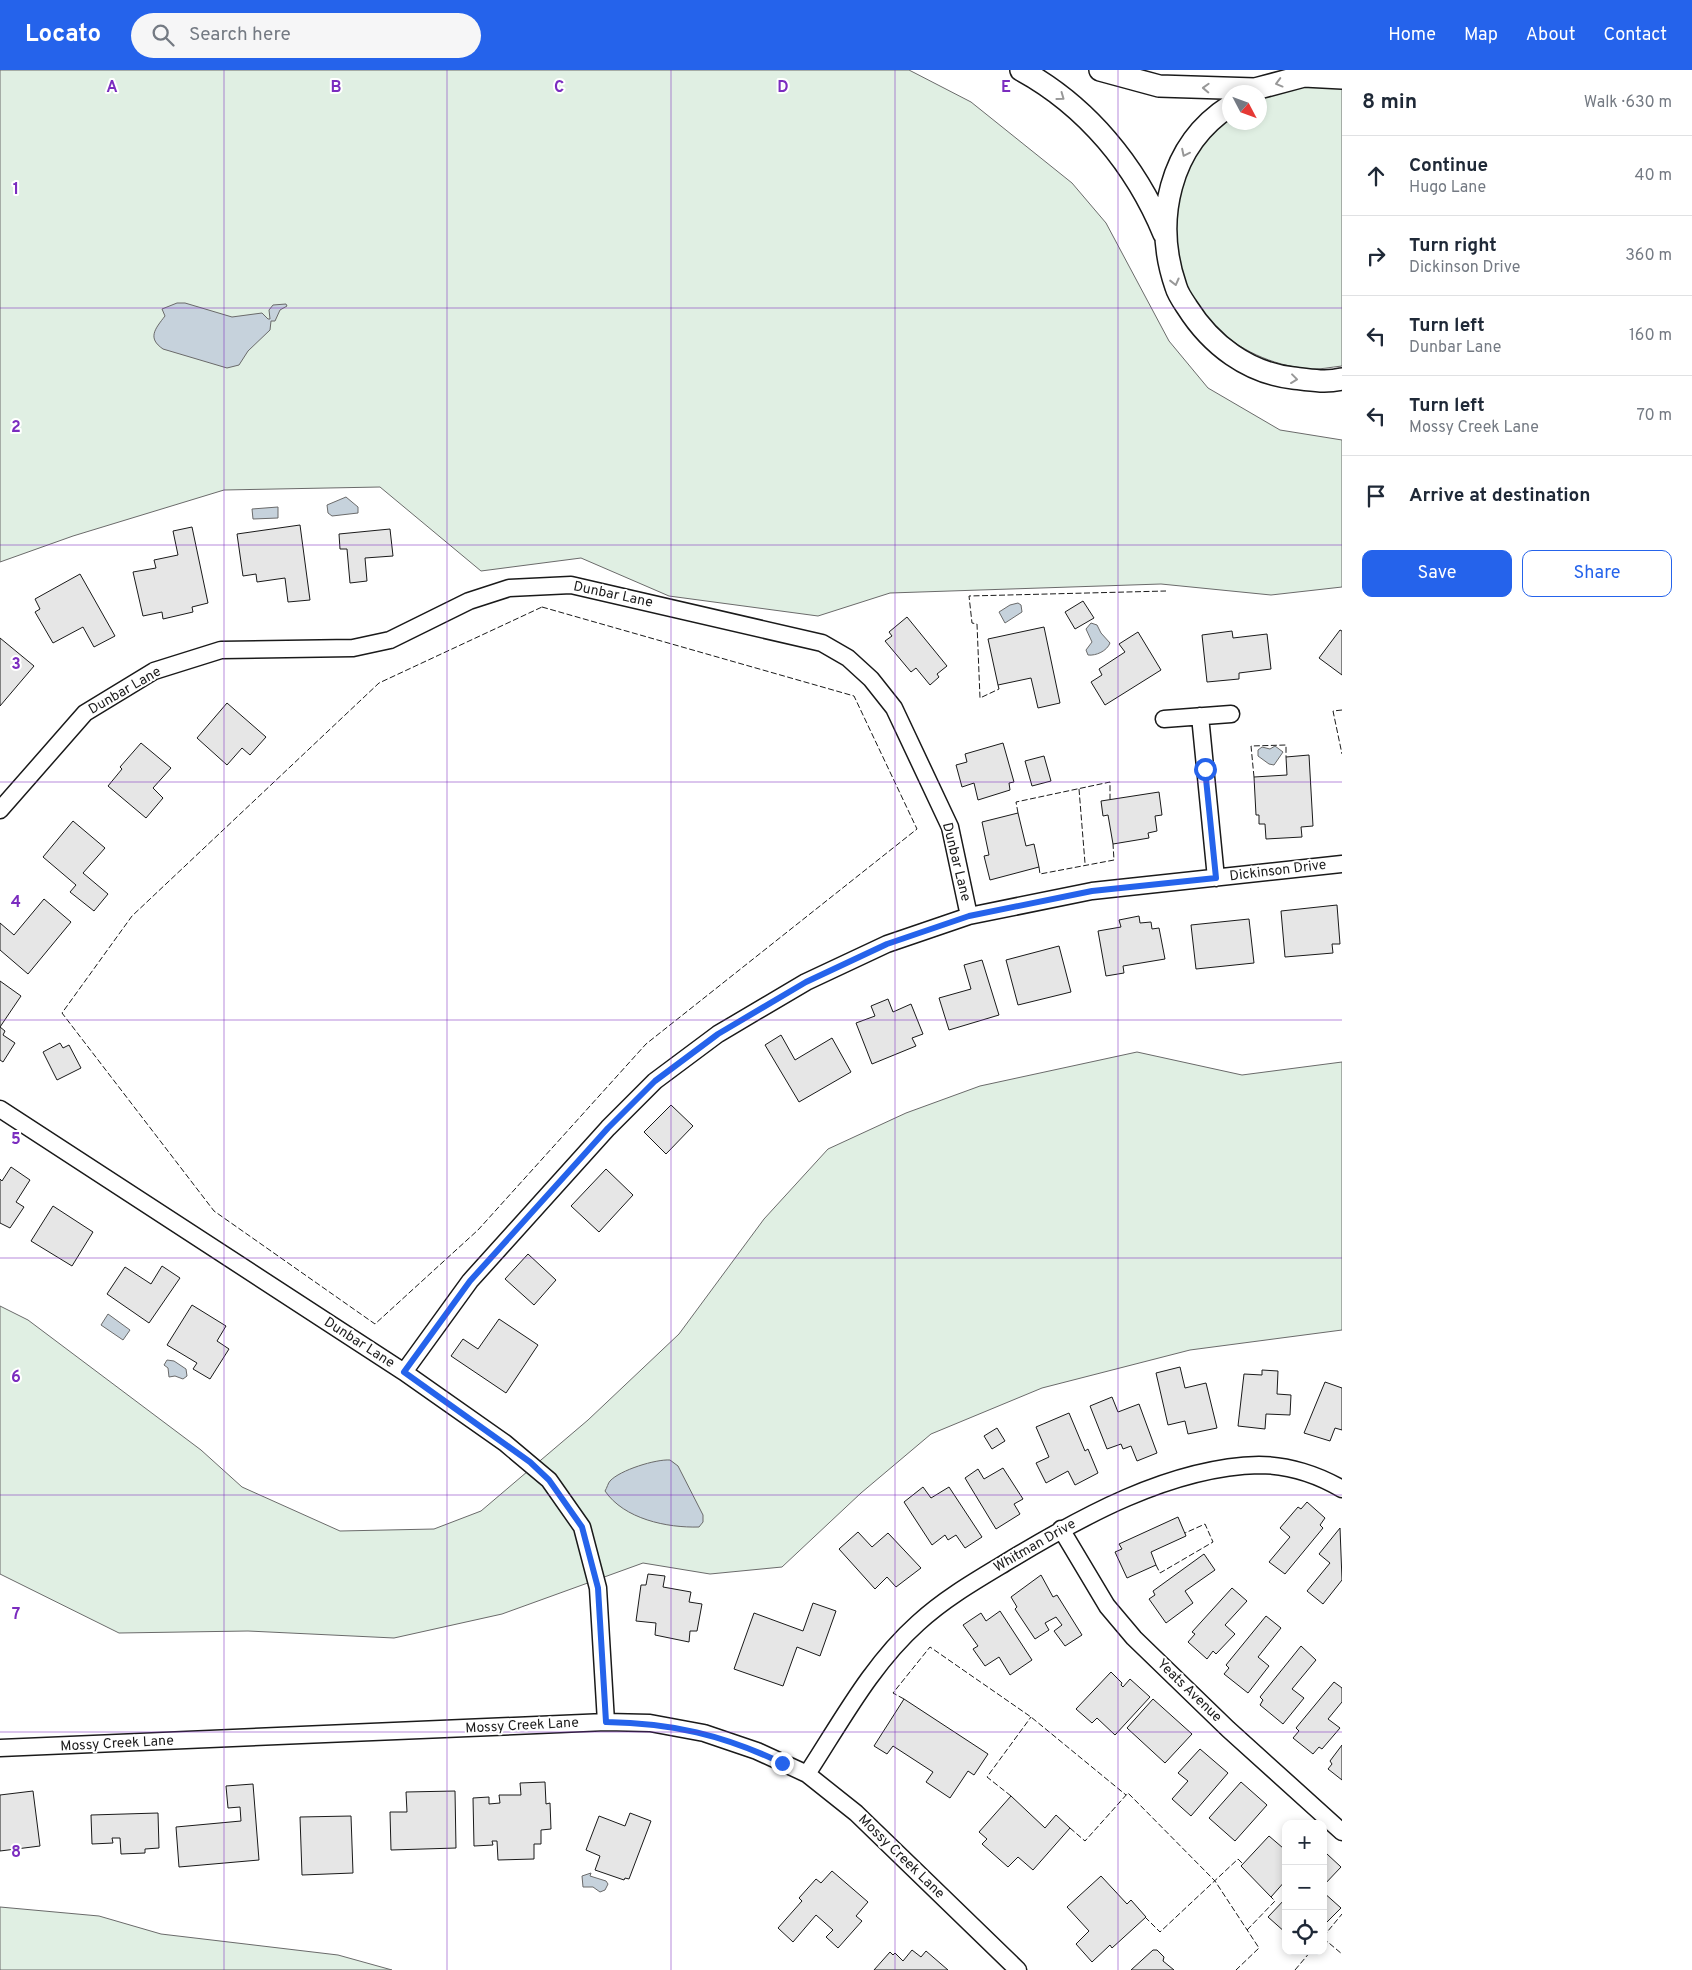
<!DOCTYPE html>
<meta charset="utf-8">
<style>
:root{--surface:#fff;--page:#f6f6f7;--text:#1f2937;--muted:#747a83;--line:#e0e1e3;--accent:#2563eb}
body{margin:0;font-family:Overpass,sans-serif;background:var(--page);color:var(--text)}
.controls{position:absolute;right:15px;bottom:15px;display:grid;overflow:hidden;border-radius:10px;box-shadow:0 2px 8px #0003}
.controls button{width:45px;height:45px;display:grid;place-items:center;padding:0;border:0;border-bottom:1px solid var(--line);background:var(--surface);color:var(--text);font:25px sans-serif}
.compass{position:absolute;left:1222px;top:15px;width:45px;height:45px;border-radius:50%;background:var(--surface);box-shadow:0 2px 8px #0003;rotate:131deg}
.stop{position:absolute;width:15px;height:15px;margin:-11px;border:4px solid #2563eb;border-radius:50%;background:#fff}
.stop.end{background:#2563eb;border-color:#fff;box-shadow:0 1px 5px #0008}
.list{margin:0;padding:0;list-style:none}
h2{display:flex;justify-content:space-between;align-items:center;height:65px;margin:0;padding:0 20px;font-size:21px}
h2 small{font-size:16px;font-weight:400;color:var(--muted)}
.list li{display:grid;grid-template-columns:32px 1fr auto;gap:15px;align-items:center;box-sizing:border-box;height:80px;padding:0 20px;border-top:1px solid var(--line)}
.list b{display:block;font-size:19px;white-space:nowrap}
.list p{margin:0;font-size:16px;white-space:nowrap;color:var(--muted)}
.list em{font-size:16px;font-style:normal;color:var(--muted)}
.actions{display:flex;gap:10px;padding:15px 20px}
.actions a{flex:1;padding:11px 0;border:1px solid var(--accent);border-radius:10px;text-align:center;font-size:18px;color:var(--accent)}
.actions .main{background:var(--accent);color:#fff}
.icon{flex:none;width:28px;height:28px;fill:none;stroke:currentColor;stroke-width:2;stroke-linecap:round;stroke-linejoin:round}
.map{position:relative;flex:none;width:1342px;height:1900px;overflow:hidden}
header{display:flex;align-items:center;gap:30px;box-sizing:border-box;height:70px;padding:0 25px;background:var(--accent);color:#fff}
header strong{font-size:24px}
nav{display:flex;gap:28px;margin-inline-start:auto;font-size:18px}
.search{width:350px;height:45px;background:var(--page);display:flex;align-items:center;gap:12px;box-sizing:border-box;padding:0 18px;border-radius:28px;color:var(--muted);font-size:19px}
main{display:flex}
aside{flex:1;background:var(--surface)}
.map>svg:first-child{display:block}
.green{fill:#e0efe3;stroke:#6a6a6a}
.water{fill:#c6d2dc;stroke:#6a6a6a}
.building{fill:#e6e6e6;stroke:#1a1a1a}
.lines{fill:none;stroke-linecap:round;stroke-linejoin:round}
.minor-casing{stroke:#1a1a1a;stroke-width:19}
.tertiary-casing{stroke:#1a1a1a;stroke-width:24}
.minor{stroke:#fff;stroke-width:16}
.tertiary{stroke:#fff;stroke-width:21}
.fence{stroke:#1a1a1a;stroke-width:1;stroke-dasharray:6 2.5;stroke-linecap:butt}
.oneway{stroke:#989898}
.route{stroke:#2563eb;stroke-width:6}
.grid{fill:none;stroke:#7b2cbf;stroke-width:1;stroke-opacity:0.55}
.labels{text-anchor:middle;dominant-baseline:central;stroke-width:4;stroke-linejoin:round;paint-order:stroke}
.street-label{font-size:14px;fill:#1a1a1a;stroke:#fff}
.grid-label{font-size:16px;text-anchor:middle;font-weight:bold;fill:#7b2cbf;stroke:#fff;stroke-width:4;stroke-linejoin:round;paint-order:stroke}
</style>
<header>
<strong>Locato</strong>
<div class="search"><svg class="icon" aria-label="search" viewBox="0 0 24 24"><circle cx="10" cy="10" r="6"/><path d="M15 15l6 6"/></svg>Search here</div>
<nav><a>Home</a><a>Map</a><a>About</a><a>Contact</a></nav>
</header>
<main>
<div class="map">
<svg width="1342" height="1900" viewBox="0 0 1342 1900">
<rect width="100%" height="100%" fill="#fff"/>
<path class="green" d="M0,0H909L971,32L1072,113L1106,153L1169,271L1208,318L1280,360L1342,370V517L1271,525L1161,514L890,523L818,546L669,526L581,488L481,501L380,417L224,420L73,466L0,492Z
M1311,11L1342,15V296C1331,297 1319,300 1308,299C1234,291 1176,237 1174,161C1173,138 1177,107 1189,87C1198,72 1218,55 1229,42L1230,52H1260V23Z
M1137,982L1242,1005L1342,992V1260L1190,1280L1042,1318L931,1364L861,1423L782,1497L710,1504L643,1493L502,1544L394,1568L248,1561L119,1563L0,1504V1236L28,1250L201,1380L242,1417L340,1461L434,1459L481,1441L588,1350L679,1264L764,1149L828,1079L906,1043L980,1016Z
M0,1837L99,1846L161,1864L338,1885L392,1900H0Z"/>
<path class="water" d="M177,233H185L232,247L262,243L268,249H270L269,240L273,235L286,234L287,236L280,240L275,251H271L270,260L248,281L239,295L227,298L163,279C147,268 155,259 165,246L162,239Z
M346,427L358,437V443L332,446L328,443L327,435Z
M278,437V448L253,449L252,439Z
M1018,533L1021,535L1022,542L1005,553L999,542L1010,535Z
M1091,553L1097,555L1101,563L1110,573C1107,581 1096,586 1088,585L1086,580L1092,572L1086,559Z
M1275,676L1283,682L1274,695L1269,694L1258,686V680L1262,677L1270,679Z
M108,1244L130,1260L123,1270L101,1255Z
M167,1290L174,1291L186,1299L187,1306L183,1309L175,1306L169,1307L168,1298L164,1295Z
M670,1390L678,1396L703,1445V1452L699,1457C667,1458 624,1449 605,1421C607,1418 608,1413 610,1411C620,1400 656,1389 670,1390Z
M591,1803L590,1806L606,1811L608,1814L605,1820L600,1822L593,1817H583L582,1806Z"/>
<path class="building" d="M300,455L310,530L288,532L285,508L257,512L256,504L243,506L237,464Z
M192,457L208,533L192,537L193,542L163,549L162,542L143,546L133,502L156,498L154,490L178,485L173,461Z
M390,459L393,486L365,488L367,511L350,513L347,479H340L339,464Z
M80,504L115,566L94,577L83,557L53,573L35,542L40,539L35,529Z
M1083,531L1094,548L1075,559L1065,542Z
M907,547L947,596L937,604L939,607L930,615L916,598L911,602L885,571L892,566L889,562Z
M1044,557L1060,633L1038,638L1031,608L998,615L988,569Z
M1340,560L1342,561V605L1319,588Z
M1232,561L1233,568L1267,564L1271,599L1239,603V609L1207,612L1202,565Z
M1138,562L1161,600L1105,635L1091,612L1102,605L1099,599L1125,582L1119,574Z
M0,568L34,596L0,636Z
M227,633L266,667L250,685L242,678L227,695L197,668Z
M141,673L171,698L153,718L163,728L146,748L108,716L122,699L120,697Z
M1003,673L1014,712L1009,713L1010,720L978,730L974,713L962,717L956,695L967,692L965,684Z
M1309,685L1313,756L1301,757L1302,767L1266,769L1265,754H1259V745H1256L1254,707L1287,705L1286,687Z
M1044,686L1051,711L1032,716L1025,691Z
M1159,722L1162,745L1155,746L1157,761L1148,763L1149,768L1113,774L1108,745L1103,746L1101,731Z
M1018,743L1026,776L1034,774L1039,797L990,810L984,786L989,785L982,752Z
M73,751L105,778L83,803L108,824L94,841L70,822L76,815L43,787Z
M44,829L71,852L28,904L0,880V853L14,865Z
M1337,835L1340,874H1332L1333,883L1285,887L1281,841Z
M1139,846L1140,853L1151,852L1152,859L1159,858L1165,889L1123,896L1124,903L1106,906L1098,861L1121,857L1119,850Z
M1249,849L1254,893L1196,899L1191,855Z
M1059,876L1071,922L1018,935L1006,890Z
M982,890L999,945L949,960L939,928L971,919L964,895Z
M0,911L21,926L0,957Z
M888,929L893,942L911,934L923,964L912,968L916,976L872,994L856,953L875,946L871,936Z
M0,957L5,961L3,965L15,973L3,992L0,990Z
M781,965L795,990L832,968L851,1002L799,1032L765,975Z
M60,973L63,978L69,975L81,998L57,1010L43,982Z
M671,1035L693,1056L666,1084L644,1062Z
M11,1097L30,1110L16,1132L24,1137L10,1158L0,1153V1109L2,1111Z
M606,1099L633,1125L599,1162L571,1136Z
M53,1136L93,1162L72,1196L31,1171Z
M528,1184L556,1210L534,1235L505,1209Z
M162,1196L180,1208L149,1253L107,1224L125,1197L151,1214Z
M192,1235L226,1256L217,1271L229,1279L210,1309L193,1299L197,1293L167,1275Z
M499,1249L538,1275L506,1323L451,1286L463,1269L478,1279Z
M1180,1297L1185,1318L1206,1313L1217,1358L1188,1364L1185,1351L1168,1355L1156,1303Z
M1262,1300L1278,1301L1277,1324L1291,1325L1290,1345L1266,1344L1265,1359L1238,1356L1244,1304L1262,1305Z
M1325,1312L1342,1318V1360L1335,1358L1330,1371L1304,1363Z
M1112,1327L1118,1342L1139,1334L1157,1383L1137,1391L1131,1376L1123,1379L1121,1374L1107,1379L1090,1336Z
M1069,1343L1085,1381L1088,1379L1098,1403L1075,1415L1068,1401L1046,1413L1036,1393L1049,1387L1036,1357Z
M997,1358L1005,1371L992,1379L984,1366Z
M1003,1398L1023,1429L1014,1434L1020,1444L996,1459L965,1408L978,1399L984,1409Z
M923,1417L931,1428L949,1417L982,1467L965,1478L956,1465L948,1470L945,1465L932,1475L904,1432Z
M1307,1432L1325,1448L1320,1455L1323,1458L1285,1504L1269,1492L1290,1467L1280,1458L1298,1437L1301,1439Z
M1178,1447L1186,1466L1151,1482L1156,1495L1127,1508L1115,1482L1122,1479L1119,1474Z
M1340,1458L1342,1510L1323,1534L1307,1521L1330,1493L1319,1484Z
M858,1462L872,1477L888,1463L921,1498L896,1517L887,1507L875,1519L839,1479Z
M1204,1484L1215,1500L1185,1521L1193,1533L1166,1553L1149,1529L1155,1525L1153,1521Z
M648,1504L665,1506L663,1517L691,1522L689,1532L702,1534L697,1561H690L689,1572L655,1565L656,1553L636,1551L641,1515H646Z
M1041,1505L1053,1527L1057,1525L1082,1565L1065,1576L1054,1561L1062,1555L1056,1547L1045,1553L1049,1560L1035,1569L1015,1539L1017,1537L1011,1527Z
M1232,1518L1247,1531L1225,1555L1235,1564L1216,1584L1213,1581L1207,1589L1188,1572L1195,1564L1192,1562Z
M813,1533L836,1541L820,1586L797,1577L783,1616L734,1599L754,1543L803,1561Z
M1000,1541L1032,1590L1010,1605L999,1587L985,1596L973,1579L978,1576L963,1555L981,1543L986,1551Z
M1266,1546L1281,1558L1258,1587L1269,1596L1248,1623L1224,1604L1229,1598L1226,1595Z
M1301,1576L1316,1590L1292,1619L1304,1628L1283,1654L1260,1635L1263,1630L1260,1627Z
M1111,1602L1122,1613L1121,1615L1123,1617L1130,1609L1150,1627L1115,1665L1097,1648L1092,1653L1076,1639Z
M1334,1612L1342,1618V1632L1328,1649L1340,1658L1322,1679L1319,1677L1313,1684L1293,1668L1299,1661L1296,1658Z
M904,1629L988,1684L974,1705L968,1701L950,1728L926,1712L933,1702L893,1676L887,1684L874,1676Z
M1153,1629L1192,1664L1165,1693L1127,1658Z
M1342,1675V1710L1328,1699L1332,1694L1330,1691Z
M1200,1679L1228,1703L1191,1746L1172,1729L1188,1711L1178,1703Z
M545,1712L546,1734L550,1733L551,1759L541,1760V1774H534V1789L498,1790L497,1771H492L493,1775L474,1776L473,1728L489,1727V1734L500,1733L499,1725H521L520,1713Z
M1241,1712L1267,1735L1235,1771L1209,1748Z
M253,1714L259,1790L179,1797L176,1757L241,1751L240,1737L228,1738L226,1716Z
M33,1721L40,1776L0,1781V1725Z
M455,1721L456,1778L391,1780L390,1742H407L406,1722Z
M1011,1726L1045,1758L1056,1745L1070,1758L1033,1800L1018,1787L1008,1797L982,1774L987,1769L979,1762Z
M158,1743L159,1778L145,1779V1783L121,1784L120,1768H112L113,1773L92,1774L91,1745Z
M630,1743L651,1751L629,1809L625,1808L624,1810L595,1800L600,1786L586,1780L599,1746L625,1756Z
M351,1746L353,1803L302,1805L300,1747Z
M1269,1766L1283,1778L1286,1775V1810L1271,1827L1241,1796Z
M1327,1784L1341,1797L1323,1816V1787Z
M832,1801L868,1832L856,1846L862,1851L838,1878L826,1867L833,1860L816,1845L793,1872L778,1858L802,1831L799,1828L816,1809L821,1813Z
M1101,1806L1127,1834L1131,1830L1146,1847L1112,1878L1110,1875L1092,1892L1076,1874L1089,1861L1067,1837Z
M1323,1822L1341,1838L1323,1856Z
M1286,1828V1863L1268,1847Z
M912,1880L921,1887L926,1881L948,1900H874L890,1882L893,1885L895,1883L903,1891Z
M1153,1880H1157L1164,1887L1163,1891L1174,1900H1131Z"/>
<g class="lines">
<g class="minor-casing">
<path id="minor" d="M1200,646L1216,808
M1164,649L1231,644
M0,740L85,643L154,601L221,580L353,578L390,570L469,531L509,518L571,515L822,573L848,588L871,609L894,638L950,757L969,846
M0,1039L404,1302L505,1373L549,1410L582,1457L598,1518L606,1652
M404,1302L470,1211L608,1058L655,1011L718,964L806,912L887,874L969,846L1092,821L1342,794
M1061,1459L1107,1536L1134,1568L1228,1659L1342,1762
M0,1678L606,1652L650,1653L704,1663L757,1681L807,1704L856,1743L1018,1900
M807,1704C841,1652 871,1595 918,1553C944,1529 975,1511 1005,1493C1079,1448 1170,1397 1259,1395C1288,1395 1318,1405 1342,1419"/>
</g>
<g class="tertiary-casing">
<path id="tertiary" d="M1021,0C1087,36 1136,96 1164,164
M1100,0L1159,16L1255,19
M1250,22L1255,19L1304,6L1342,8
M1230,36C1169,75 1153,151 1176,217C1178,224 1183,231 1187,237C1211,275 1248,303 1293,308C1309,310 1326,313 1342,309"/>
</g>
<use href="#minor" class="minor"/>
<use href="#tertiary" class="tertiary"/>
<path class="fence" d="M542,537L854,626L917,759L646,974L478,1160L375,1254L214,1141L62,943L132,846L379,613Z
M998,615L999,619L980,628L977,554L972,553L969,526L1166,521
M1342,640L1333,641L1342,684
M1254,707L1251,676L1286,675V687
M1079,719L1085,793
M1018,743L1016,732L1110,712V729
M1039,797L1040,804L1114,790L1113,774
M1156,1495L1160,1503L1213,1472L1205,1454L1185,1463
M904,1629L893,1623L930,1577L1031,1647L1126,1725
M1011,1726L987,1707L1031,1647
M1070,1758L1085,1771L1128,1723L1215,1811L1259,1878L1236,1900
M1145,1847L1160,1862L1238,1789L1243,1794
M1247,1860L1275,1831L1271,1827
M1323,1867L1342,1844
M1323,1868L1342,1884
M1295,1900L1311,1881"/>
</g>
<defs><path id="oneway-chevron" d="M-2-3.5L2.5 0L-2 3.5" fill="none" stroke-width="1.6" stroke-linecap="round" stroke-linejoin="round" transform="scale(1.25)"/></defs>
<g class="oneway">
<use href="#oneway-chevron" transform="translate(1279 13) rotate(165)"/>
<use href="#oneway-chevron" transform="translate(1206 18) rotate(-178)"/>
<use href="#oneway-chevron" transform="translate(1061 27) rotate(36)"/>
<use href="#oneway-chevron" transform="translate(1185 83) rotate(116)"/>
<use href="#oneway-chevron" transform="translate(1175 212) rotate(76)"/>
<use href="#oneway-chevron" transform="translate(1294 309) rotate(7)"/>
</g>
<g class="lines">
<path class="route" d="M782,1693C723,1665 672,1653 606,1652L598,1518L582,1457L549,1410L530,1392L404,1302L470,1211L608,1058L655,1011L718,964L806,912L887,874L969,846L1092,821L1216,808L1205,699"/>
</g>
<path class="grid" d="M224,0V1900M447,0V1900M671,0V1900M895,0V1900M1118,0V1900M0,238H1342M0,475H1342M0,712H1342M0,950H1342M0,1188H1342M0,1425H1342M0,1662H1342"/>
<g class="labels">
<g class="street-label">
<text transform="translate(613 525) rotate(12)">Dunbar Lane</text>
<text transform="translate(125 621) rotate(-30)">Dunbar Lane</text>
<text transform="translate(956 792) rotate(76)">Dunbar Lane</text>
<text transform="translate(1278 801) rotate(-7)">Dickinson Drive</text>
<text transform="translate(359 1273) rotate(33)">Dunbar Lane</text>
<text transform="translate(1035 1476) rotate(-30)">Whitman Drive</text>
<text transform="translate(1189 1621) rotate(44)">Yeats Avenue</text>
<text transform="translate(522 1656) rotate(-3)">Mossy Creek Lane</text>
<text transform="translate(117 1674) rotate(-3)">Mossy Creek Lane</text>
<text transform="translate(901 1787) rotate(44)">Mossy Creek Lane</text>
</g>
</g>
<g class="grid-label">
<text x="112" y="22">A</text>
<text x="336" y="22">B</text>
<text x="559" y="22">C</text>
<text x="783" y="22">D</text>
<text x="1006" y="22">E</text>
<text x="16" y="124">1</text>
<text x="16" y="362">2</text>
<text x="16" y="599">3</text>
<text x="16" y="837">4</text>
<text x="16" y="1074">5</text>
<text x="16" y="1312">6</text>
<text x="16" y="1549">7</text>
<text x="16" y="1787">8</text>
</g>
</svg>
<div class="controls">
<button>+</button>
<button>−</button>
<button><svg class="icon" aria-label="locate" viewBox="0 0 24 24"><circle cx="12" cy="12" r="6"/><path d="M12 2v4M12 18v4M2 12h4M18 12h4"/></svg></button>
</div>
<svg class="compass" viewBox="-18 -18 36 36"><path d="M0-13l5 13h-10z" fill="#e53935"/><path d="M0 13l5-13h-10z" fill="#747a83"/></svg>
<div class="stop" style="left:1205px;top:699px"></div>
<div class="stop end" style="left:782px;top:1693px"></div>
</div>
<aside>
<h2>8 min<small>Walk · 630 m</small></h2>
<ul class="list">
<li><svg class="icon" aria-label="ahead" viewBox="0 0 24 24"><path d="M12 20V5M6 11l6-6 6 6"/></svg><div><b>Continue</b><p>Hugo Lane</p></div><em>40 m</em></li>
<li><svg class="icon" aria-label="right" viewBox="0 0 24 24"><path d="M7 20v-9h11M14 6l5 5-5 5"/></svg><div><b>Turn right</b><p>Dickinson Drive</p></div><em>360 m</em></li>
<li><svg class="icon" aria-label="left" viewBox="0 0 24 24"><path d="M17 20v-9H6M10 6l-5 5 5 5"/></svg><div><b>Turn left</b><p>Dunbar Lane</p></div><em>160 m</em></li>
<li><svg class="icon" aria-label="left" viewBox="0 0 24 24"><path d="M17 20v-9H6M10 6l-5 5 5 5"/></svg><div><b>Turn left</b><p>Mossy Creek Lane</p></div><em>70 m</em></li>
<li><svg class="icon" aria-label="arrive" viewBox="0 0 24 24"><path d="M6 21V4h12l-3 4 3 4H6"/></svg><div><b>Arrive at destination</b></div></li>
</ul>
<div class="actions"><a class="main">Save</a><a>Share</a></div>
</aside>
</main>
